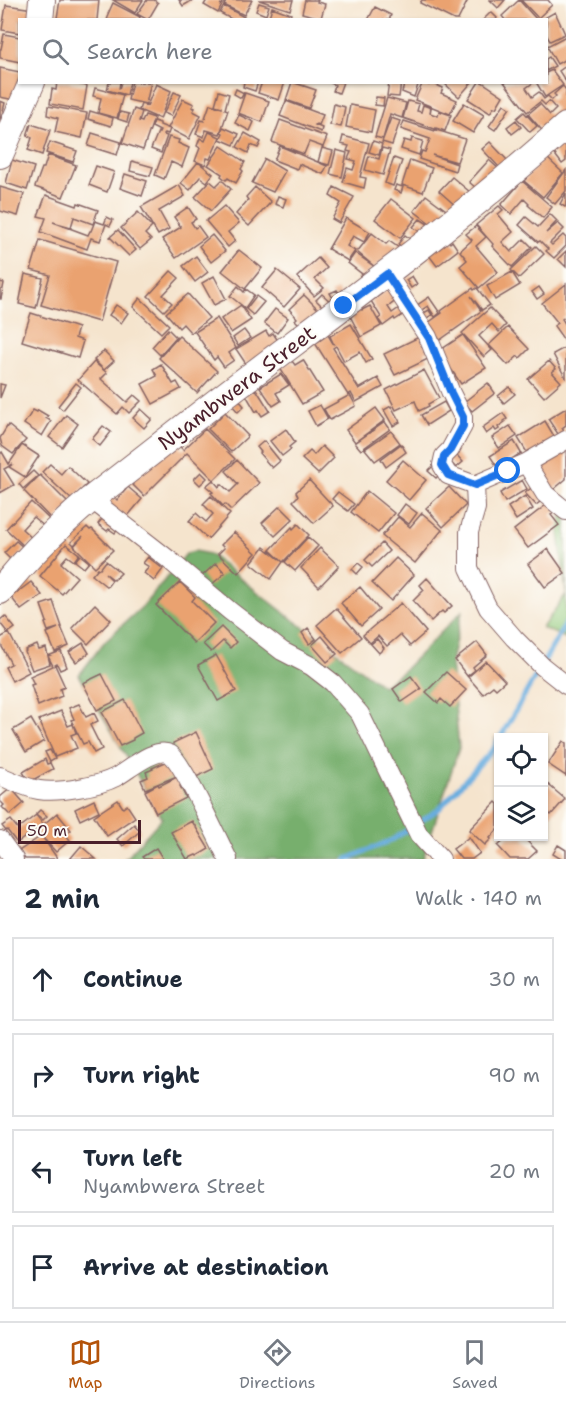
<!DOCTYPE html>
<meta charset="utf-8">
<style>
:root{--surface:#fff;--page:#f2f2f3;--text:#1f2937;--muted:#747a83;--line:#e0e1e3;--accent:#b45309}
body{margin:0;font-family:"Shantell Sans",sans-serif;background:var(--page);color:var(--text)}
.controls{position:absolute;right:18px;bottom:18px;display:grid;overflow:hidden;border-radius:0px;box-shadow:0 2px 4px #0004}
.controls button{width:54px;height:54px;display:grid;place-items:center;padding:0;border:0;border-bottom:2px solid var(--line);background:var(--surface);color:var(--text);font:30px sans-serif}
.scale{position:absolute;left:18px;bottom:15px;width:123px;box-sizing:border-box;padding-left:6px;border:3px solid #4a1f2b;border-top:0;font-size:16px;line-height:21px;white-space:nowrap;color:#4a1f2b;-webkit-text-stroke:4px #fdfcf7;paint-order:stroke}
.stop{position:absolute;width:18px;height:18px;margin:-14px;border:4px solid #1a73e8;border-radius:50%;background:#fff}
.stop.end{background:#1a73e8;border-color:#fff;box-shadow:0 2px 6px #0008}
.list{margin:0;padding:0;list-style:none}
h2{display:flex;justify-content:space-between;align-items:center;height:78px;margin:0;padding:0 24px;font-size:26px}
h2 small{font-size:20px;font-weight:400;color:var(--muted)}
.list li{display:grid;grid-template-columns:39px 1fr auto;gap:18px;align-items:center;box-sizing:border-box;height:84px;margin:0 12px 12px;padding:0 12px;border:2px solid var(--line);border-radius:0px}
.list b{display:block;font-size:22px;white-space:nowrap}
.list p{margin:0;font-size:20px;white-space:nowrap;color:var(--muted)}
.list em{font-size:20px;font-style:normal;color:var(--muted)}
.icon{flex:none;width:33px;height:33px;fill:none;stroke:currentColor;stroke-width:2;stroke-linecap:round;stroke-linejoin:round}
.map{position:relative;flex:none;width:566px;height:859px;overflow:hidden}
.search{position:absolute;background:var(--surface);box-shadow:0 2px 4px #0004;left:18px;right:18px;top:18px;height:66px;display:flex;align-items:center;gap:15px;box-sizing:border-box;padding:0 21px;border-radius:0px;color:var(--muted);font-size:22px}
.sheet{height:462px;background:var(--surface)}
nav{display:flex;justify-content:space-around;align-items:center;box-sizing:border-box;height:84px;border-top:2px solid var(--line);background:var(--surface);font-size:16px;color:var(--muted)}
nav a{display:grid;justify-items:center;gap:3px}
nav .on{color:var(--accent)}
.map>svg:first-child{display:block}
.green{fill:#94cb7e;stroke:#6f7554;stroke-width:1.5}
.forest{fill:#77af6d;stroke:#60674c;stroke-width:1.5}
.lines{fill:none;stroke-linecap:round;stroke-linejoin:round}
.stream{stroke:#69addf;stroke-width:5}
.building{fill:#eaa270}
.street-casing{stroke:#866464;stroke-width:20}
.secondary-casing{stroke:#866464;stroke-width:28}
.street{stroke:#fff;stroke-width:18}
.secondary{stroke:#fff;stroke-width:26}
.route{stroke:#1a73e8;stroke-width:8}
.labels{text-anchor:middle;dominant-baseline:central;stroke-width:5;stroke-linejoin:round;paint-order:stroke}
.street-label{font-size:21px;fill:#4a1f2b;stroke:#fdfcf7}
</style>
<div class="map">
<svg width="566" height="859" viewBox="0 0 566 859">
<rect width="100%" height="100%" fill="#fdfcf7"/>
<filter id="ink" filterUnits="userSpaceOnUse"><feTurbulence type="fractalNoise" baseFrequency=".0167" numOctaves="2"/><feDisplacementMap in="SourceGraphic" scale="12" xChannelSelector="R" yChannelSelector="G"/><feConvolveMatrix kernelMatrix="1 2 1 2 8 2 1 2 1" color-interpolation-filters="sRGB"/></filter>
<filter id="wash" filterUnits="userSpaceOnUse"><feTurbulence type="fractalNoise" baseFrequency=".008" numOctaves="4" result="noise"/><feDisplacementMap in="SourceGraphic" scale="24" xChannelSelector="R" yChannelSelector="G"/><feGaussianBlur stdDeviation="1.35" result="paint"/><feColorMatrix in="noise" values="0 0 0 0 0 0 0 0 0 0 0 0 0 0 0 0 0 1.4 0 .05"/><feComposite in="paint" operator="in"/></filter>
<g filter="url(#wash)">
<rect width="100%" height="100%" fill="#f5e4cd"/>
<path class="green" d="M566,497V593L559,532Z
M566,594V638L542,628Z"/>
<path class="forest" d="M195,551L209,554L291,618L383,686L403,671L462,611L451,662L459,748L423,859H125L162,818L79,675L105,641L143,606L187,553Z"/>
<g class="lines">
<path class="stream" d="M500,738L566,623
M347,859L392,840L439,809L494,748L498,740"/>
</g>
<g id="blocks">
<path class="building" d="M60,0H99L97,20H69L57,18Z
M113,0H143L135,13Z
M147,0H154L158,3L148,20L137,14Z
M179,0H193L183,6Z
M207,0H219L223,3L222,5L220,4L222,5L218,13L204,5Z
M227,0H252L244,15L224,5Z
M259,0H293L290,10Z
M305,0H318L317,2L325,4L321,18L302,13Z
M422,0H468L458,20H454L420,3Z
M490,0H505L498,8Z
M519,0L537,20H505L502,16Z
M521,0H548L552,5L538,18Z
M113,3L140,17L139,20H107L109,15L108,14Z
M259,3L269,6L266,15L256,11Z
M6,5L33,9L31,20H20V33L2,30Z
M224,6L244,17L243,20H233L220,13Z
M272,7L291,14L289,20H268Z
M375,7L391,15L389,20H368Z
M491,12L497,18L496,20H483Z
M555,12L565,34L550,41L546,34V20H541Z
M4,34L20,37V62L0,58V49H1Z
M566,36V59L557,64L547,46Z
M549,57L555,66L546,71V59Z
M566,66V82L559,71Z
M0,68L20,72L19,101L0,97Z
M552,70L563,85L545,97L536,82H546V73Z
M57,82H68L87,86L83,110L50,104L52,89L56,90Z
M109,82H120L119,89L121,82H130L127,95L107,90Z
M132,82H151L146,104L128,100Z
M244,82H258L255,91L243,87Z
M262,82H285L279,100L258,93Z
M292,82L316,90L309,108L286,100Z
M329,82H343L339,93L333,91L335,85Z
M389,82H401L399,97L387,96Z
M405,82H419L414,97L402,92Z
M423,82L429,85L430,82L443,88L441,93L457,100L450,114L415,100Z
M443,82H472L459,97Z
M479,82H482L503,96L496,108L494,107L490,113L468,99Z
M504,82H534L526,88L532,97L539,92L544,99L548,96L552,100L556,96L554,94L563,86L566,90V117L546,135L528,114L540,104L550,115L556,109L549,101L545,105L541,101L527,112Z
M156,84L171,91L160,119L139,110L141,104L147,106Z
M95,88L123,95L117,118L98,113L101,98L93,96Z
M236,89L244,93L241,98L234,94Z
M219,91L229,94L225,109L228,110L220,134L206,130L204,137L196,134L201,120L204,121L210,104L222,108V107L215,105Z
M174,92L181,95L171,116L164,113Z
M245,93L269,101L262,122L238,113Z
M376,97L384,98L383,106L375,105Z
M387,98L406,103L402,118L390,114L383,139L375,137Z
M183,99L194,104L192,107L195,108L193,111L201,115L189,139L168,128Z
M0,101L5,103L1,119H0Z
M286,101L323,115L319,125L316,124L315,125L322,128L321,132L280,116Z
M408,101L419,104L417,111L421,112L423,105L431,108L430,113L438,116L439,111L451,115L445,131L436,128V130L465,139L457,162L432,155L457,164L455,171L419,159L422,151L425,152L430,139L401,129L404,121L435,131V129L403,118Z
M464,103L484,115L473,133L453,121Z
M334,104L345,107L341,127L330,125Z
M504,104L510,108L495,130L489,126Z
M350,105L375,110L371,132L346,127Z
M48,106L87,113L82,138L55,132L58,118L47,115Z
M134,109L142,112L139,121L142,122L145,115L154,118L143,150L122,143Z
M90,111L113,118L111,126L88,119Z
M120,112L129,114L127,122L118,119Z
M524,112L537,126L530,132L517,118Z
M239,115L254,122L250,131L235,123Z
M391,118L400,121L392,145L382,142Z
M280,120L327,137L323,147L309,142L304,154L272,142Z
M516,120L521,127L512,134L507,127Z
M154,121L160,123V125L170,129L168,134L165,133L164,135L167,136L161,153L151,149L158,132L159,133L160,131L152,127Z
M31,124L50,130L42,155L28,150L32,138L27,136Z
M223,127L239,134L234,145L220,139L223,133L221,132Z
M209,132L220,137L210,159L207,158L205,165L195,161L200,148L197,146L200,138L205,141Z
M92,133L121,142L117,155L88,146Z
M245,133L261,142L258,148L251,145L248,153L237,147Z
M343,136L369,143L360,177L366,178L364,188L343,182L347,168L353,170L356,161L348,159L351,152L347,151L349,146L341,144Z
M169,137L179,140L178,143L189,148L182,167L171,162L164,179L155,175Z
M412,138L423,141L419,155L401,149L404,140L411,142Z
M373,141L382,144L379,155L369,152Z
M566,141V161L562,164L553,152Z
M50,142L77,151L73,162L46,153Z
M490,142L508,161L500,168L482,149Z
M221,146L245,162L241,169L243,171L236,183L228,178L226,180L221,176L222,174L208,165Z
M280,146L327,166L323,174L299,164L297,169L274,160Z
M322,148L333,151L329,165L318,162Z
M382,148L390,150L383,175L365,170L369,156L379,159Z
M336,150L347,153L342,177L330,174Z
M48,155L76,165L63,197L35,187L42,168H44Z
M545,156L563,173L543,197L524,181Z
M394,158L402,161L393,186L385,183Z
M265,159L285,171L273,192L252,183Z
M12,160L34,167L27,190L6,183Z
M410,160L432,168L423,192L402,185Z
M489,160L501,171L482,193L469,182Z
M132,161L153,167L150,176L130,171Z
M198,162L213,174L207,182L200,177L190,190L181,183Z
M96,166L114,172L107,192L89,185Z
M566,170V191L555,204L546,197Z
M125,174L147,181L142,196L120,188Z
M452,177L470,192L457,207L439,191Z
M222,180L231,189L211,211L195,197L210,181L216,186Z
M522,181L552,207L543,218L528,205L529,204L524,199L511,214L501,205Z
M179,185L185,196L159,211L169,229L158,235L141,207Z
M396,185L403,187L401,193L394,190Z
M0,187L24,194L18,216L0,211Z
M255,187L271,202L249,226L236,214L248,200L246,197Z
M334,187L354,197L339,223L332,219L341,203L330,196Z
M566,193V206L565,207L560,204Z
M46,195L77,206L78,203L98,210L93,224L74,217L71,227L53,222L88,235L90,231H91L95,221L104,224L107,217L113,220L110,226L106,224L100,241L91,238L87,249L41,232L46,218L38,216Z
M426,195L450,213L438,229L414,211Z
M278,196L286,199L283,207L275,204Z
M391,199L416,218L400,238L375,219Z
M224,206L239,223L228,232L235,241L228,247L206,221Z
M499,206L503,210L498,214L513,232L502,242L511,252L524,239L532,247L512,267L492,246L493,244L476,225Z
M188,207L196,219L191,222L195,228L198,226L206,237L176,258L162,239L181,227L174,217Z
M138,212L152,227L145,234L151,240L140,249L121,228Z
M550,214L557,221L546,233L558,223L564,229L550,243L552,245L563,235L566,238V246L554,258L546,251L548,249L540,241L538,242L519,225L526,217L538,227Z
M346,218L370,232L364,242L353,236L347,246L355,251L348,261L328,249Z
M420,219L428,224L421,233L413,227Z
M476,226L486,237L476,246L498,272L479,288L460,266L467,260L460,251L472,240L466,234Z
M118,230L136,250L129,256L110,237Z
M372,233L386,244L389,241L399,248L357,281L362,274L348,263L355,253L375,267L357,252Z
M212,235L225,251L211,262L199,246Z
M405,235L413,241L406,250L398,244Z
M444,236L450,243L452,241L458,250L437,266L425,250Z
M40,240L116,262L99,322L41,305L50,275L31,270Z
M536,246L544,254L519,278L511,270Z
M239,250L262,268L245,289L222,271Z
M566,251V267L558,259Z
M196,256L208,272L195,282L183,266Z
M318,258L327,268L315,279L324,288L314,296L297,277Z
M277,270L300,289L284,307L262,288Z
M171,271L179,278L163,295L172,303L164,311L148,296Z
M512,272L520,285L495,300L487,286Z
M25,274L43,278L36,308L19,304Z
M214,276L226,299L214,305L202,283Z
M412,276L417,284L411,288L406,280Z
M0,282L4,283L1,299H0Z
M566,284V316L562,319L566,325V343L554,326L558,323L542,303Z
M238,286L244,292L246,289L254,295L245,308L230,296Z
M539,287L544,294L537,299L532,292Z
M390,288L398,299L388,307L392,313L405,304L410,310L395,320L394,318L383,326L378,319L381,317L371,301Z
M473,288L474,290L477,288L490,305L482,310L471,296L481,311L440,340L428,323L442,313L441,311Z
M337,290L341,296L334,300L330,293Z
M188,294L209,318L191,333L183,324L179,328L166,313Z
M322,294L332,303L326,310L316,300Z
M304,295L320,311L303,328L295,320L297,318L289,309Z
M256,296L264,302L253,315L246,309Z
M429,297L440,313L435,317L428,306L420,311L416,306Z
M140,298L169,325L161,333L133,307Z
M116,305L128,313L121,323L109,315Z
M241,305L251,320L231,333L221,319Z
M360,306L362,310L370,306L381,326L361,337L348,312Z
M490,308L506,325L499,332L492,324L479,336L492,350L484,357L462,333Z
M275,309L288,318L277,333L264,323Z
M429,310L432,315L425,319L422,314Z
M31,313L78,328L75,338L83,341L78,358L22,341Z
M217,318L236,348L229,353L234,360L224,367L217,357L214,360L195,332Z
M351,324L372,359L366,363L360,352L344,361L336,346L333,348L359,389L378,378L383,387L356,402L351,393L348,395L315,343L328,335L334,345L330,336Z
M508,327L529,349L520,358L518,356L508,365L489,345Z
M168,329L176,337L160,355L152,347Z
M244,330L250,338L238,346L233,338Z
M266,331L269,336L273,333L280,344L246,364L236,349Z
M463,335L486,368L461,384L439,351Z
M179,336L217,371L197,393L159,358Z
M421,336L428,350L424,352L428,359L395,375L384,354Z
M566,347V379L553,354Z
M104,351L114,361L104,370L94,360Z
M303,360L323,392L302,404L280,368L292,361L295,365Z
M549,361L556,369L552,372L561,382L544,397L528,379Z
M94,362L107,373L101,379L127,402L134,395L141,401L129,413L123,407L117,414L78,380Z
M161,364L173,384L177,382L181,389L153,404L142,384L157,376L153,369Z
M424,370L439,398L428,404L429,406L419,411L415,401L396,410L386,390Z
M281,374L289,385L276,393L281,401L273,406L260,387Z
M76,383L81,387L63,410L58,406Z
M488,383L495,393L472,411L464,402Z
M0,384L5,385L0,398Z
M509,387L515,394L504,403L498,396Z
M256,389L270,411L262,416L258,410L256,412L246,395Z
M350,395L356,406L330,420L324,409Z
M238,399L244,406L238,412L232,405Z
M444,402L449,411L427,425L421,415Z
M320,405L328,419L316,426L308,411Z
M391,406L400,422L393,426L384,410Z
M376,408L385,420L355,442L346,430Z
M566,408V425L562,428L565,433L560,437L548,419Z
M141,409L152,419L144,428L133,418Z
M33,410L37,412L38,410L48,416L46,418L51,421L42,436L24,424Z
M225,412L248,436L231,452L208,429Z
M503,413L507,419L504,421L505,422L498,427L499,429L496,431L494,428L486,434L482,428Z
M66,415L78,424L62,447L49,437Z
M545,421L558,443L531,459L518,438Z
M385,422L390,429L361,450L355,443Z
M8,425L26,440L13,454L2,446L0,438Z
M103,426L111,432L100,446L92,439Z
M510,426L517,436L499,448L492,438Z
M205,429L235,459L214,480L187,453L144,496L130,482L177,443L183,450Z
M286,429L295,442L289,447L291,449L282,456L270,441Z
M391,431L400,443L375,461L365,449Z
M264,441L280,461L272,468L259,453L261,452L257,447Z
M514,441L521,453L498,468L490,456Z
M401,444L406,452L386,467L381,459Z
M22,445L39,456L25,477L9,467L13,464L4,469L14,485L0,493V454L2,452L9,464Z
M322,446L334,458L318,474L302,459L310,451L314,455Z
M562,446L566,451V479L553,490L535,470Z
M453,451L463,462L456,468L446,457Z
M237,460L259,483L231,510L225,504L223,506L211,493L213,492L206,486L213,480L219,487L221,484L230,492L238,484L226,471Z
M403,460L426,480L409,500L386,480Z
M50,464L61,474L68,466L87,484L72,500L42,472Z
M435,464L442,472L436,478L428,471Z
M33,471L38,476L23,489L19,484Z
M201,472L207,478L200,485L194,479Z
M40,475L71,506L54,522L24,491Z
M309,480L333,506L314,523L293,501L298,496L296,492Z
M522,480L527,489L505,502L500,493Z
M535,485L545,498L536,505L525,493Z
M128,487L142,499L127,517L105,505L113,496L117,500Z
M449,487L466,505L443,527L426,508Z
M367,491L394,513L378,533L351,512Z
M338,492L354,504L348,511L332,499Z
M211,496L230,514L208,539L189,521L196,513L206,522L213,514L203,504Z
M525,496L533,509L516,520L508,507Z
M551,501L558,510L551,515L559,525L528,548L514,530Z
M31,502L51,521L45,527L33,517L22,529L34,540L26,548L6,529Z
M405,504L417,513L409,524L397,515Z
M280,506L293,519L275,536L262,523Z
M422,513L442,530L415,563L382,536L398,517L410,527Z
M105,515L119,528L115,533L109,529L107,531L98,524Z
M298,524L309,535L283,562L270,550L292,527L293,529Z
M87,527L90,530L92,529L113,550L95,567L74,546L83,536L74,545L71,542Z
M234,532L256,553L238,573L218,554L224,548L221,545Z
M308,537L318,546L295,571L285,562Z
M16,541L25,549L13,562L4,553Z
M382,543L389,551L372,567L365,560Z
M66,544L79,554L74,561L67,556L61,563L77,577L62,594L40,576Z
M264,547L283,562L271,579L251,563Z
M320,548L339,566L319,587L301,568Z
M548,549L565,573L545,587L528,564Z
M80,555L89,562L84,568L75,561Z
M148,557L163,569L154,581L144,573L149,567L143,563Z
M396,558L414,575L391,601L372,583Z
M106,561L121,573L114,580L105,573L112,580L107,587L92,575L98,568L100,569Z
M216,563L225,573L210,586L202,576Z
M358,563L363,567L357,574L352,569Z
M427,578L452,606L444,613L442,611L431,621L413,601L424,590L420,585Z
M31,582L42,595L21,610L11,597Z
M180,582L195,597L192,601L214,623L194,643L156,605Z
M360,587L379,610L361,626L341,603Z
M53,601L62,627H61L69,646L55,652L47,633L58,628L48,631L45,623L47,622L41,605Z
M401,603L426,632L410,646L400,635L387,646L378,636L370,643L363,635Z
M95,604L111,620L88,644L72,628Z
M336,608L361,637L342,653L317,625Z
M5,616L15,628L8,633L0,623V620Z
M221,627L236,642L230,648L223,641L211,652L203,644Z
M308,628L316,639L309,644L302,633Z
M9,633L29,672L12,681L5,667L11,664L0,643V638Z
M322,636L337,654L327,662L312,645Z
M377,639L384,648L379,653L371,644Z
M477,642L487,655L473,667L475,670L467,676L455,660Z
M83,643L89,653L76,662L69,652Z
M37,645L39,650L46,648L50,664L32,670L25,652L26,651L25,650Z
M61,651L67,667L60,670L57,664L55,665L65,687L60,689L62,696L38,706L31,685L34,684L30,676L53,666L48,656Z
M216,655L236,691L218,701L198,665Z
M486,661L505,681L496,689L493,686L483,694L468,677Z
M446,672L466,690L450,707L441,699L438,703L426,692Z
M102,674L116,701L97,710L83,683Z
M411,676L421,689L402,702L393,689Z
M125,700L142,733L133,738V740L120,746L102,712Z
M79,704L86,717L94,713L98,721L90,725L102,749L94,753L88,742L83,744L71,720L74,719L69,708Z
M61,711L68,726L73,724L76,733L71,735L77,748L55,757L39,720Z
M31,719L44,741L26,752L13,730Z
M196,732L213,769L190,780L173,743Z
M563,741L566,743V776L548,764Z
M50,750L55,759L50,762L45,752Z
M45,759L47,764L50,763L53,769L29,782L23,772Z
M170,760L177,776L145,789L141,780L148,777L146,772L153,769L152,768Z
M179,776L184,785L180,786L186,798L156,813L145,791L158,784L159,786Z
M544,781L565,799L551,815L544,809Z
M11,788L24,803L10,815L2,807L4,805L0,801V797Z
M94,800L99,811L80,820L75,809Z
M118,800L123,808L127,805L135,817L107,836L94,816Z
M496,802L498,804V829L490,838L491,839L485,845L469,830Z
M40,810L47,816L43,820L36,814Z
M57,813L71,830L65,834L70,840L56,852L43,838L57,858L56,859H25L19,851L41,836L37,830Z
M36,815L43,824L17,843L7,830L6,831L2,826L11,820L18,829Z
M192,821L209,849L197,856L196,855L187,859L171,832Z
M134,824L140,831L123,846L117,839Z
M469,837L480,853L472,859H461L453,849Z
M508,837H523L537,851L528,859H510L498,846Z
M558,845L566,850V859H561L553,854Z
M81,846L96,859H70Z
M156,848L163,859H144L142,857Z"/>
</g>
</g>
<g filter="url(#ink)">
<use href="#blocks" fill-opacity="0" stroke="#866464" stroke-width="1.5"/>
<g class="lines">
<g class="street-casing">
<path id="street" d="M387,274L428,337L451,393L463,417V426L450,450L444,456L442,465L448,475L475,485L476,508L469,532V568L488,608L514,638L542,666L566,685
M526,463L566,440
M475,485L526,463L545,494L566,511
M91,499L168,559L230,611L282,651L311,666L333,683L360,714L419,835L441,859
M0,776C13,781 26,788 39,790C59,793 99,786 116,777C129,770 155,746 170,754C183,762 218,840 228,859
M0,840L14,859"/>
</g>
<g class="secondary-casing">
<path id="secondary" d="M40,20L42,0
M0,155L32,82
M0,591C27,557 58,527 91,499C145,458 198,415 253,374C359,294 467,215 566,126"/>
</g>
<use href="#street" class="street"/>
<use href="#secondary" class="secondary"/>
</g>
</g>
<g class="lines" filter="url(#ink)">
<path class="route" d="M344,306L387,274L429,338L451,393L463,417V426L450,450L444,456L442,465L448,475L475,485L508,471"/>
</g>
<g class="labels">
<g class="street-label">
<text transform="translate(237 388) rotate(-37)">Nyambwera Street</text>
</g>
</g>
</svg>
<div class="controls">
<button><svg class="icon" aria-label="locate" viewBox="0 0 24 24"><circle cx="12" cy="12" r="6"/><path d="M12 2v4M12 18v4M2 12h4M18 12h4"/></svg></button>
<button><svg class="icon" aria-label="layers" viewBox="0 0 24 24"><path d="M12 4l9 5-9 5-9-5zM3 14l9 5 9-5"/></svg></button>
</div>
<div class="scale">50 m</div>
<div class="stop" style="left:508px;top:471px"></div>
<div class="stop end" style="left:344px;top:306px"></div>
<div class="search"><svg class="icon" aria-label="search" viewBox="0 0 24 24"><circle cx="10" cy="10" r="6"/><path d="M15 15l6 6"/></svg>Search here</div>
</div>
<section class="sheet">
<h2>2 min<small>Walk · 140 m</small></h2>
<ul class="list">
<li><svg class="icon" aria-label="ahead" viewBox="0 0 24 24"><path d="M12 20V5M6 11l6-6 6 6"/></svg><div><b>Continue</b></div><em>30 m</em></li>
<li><svg class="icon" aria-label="right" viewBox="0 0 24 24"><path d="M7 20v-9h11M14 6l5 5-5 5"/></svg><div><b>Turn right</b></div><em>90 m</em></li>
<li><svg class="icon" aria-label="left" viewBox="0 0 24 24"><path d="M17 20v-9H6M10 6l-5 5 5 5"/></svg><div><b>Turn left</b><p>Nyambwera Street</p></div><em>20 m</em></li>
<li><svg class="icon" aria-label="arrive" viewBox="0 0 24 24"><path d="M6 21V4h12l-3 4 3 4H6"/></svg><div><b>Arrive at destination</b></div></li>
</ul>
</section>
<nav>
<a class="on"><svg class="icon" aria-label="map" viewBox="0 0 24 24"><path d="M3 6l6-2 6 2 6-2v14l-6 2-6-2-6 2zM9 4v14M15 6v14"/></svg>Map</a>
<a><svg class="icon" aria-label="directions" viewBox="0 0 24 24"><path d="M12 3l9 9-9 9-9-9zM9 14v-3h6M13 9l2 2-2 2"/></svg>Directions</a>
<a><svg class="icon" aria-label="saved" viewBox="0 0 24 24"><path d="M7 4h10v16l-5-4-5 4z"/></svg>Saved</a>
</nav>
